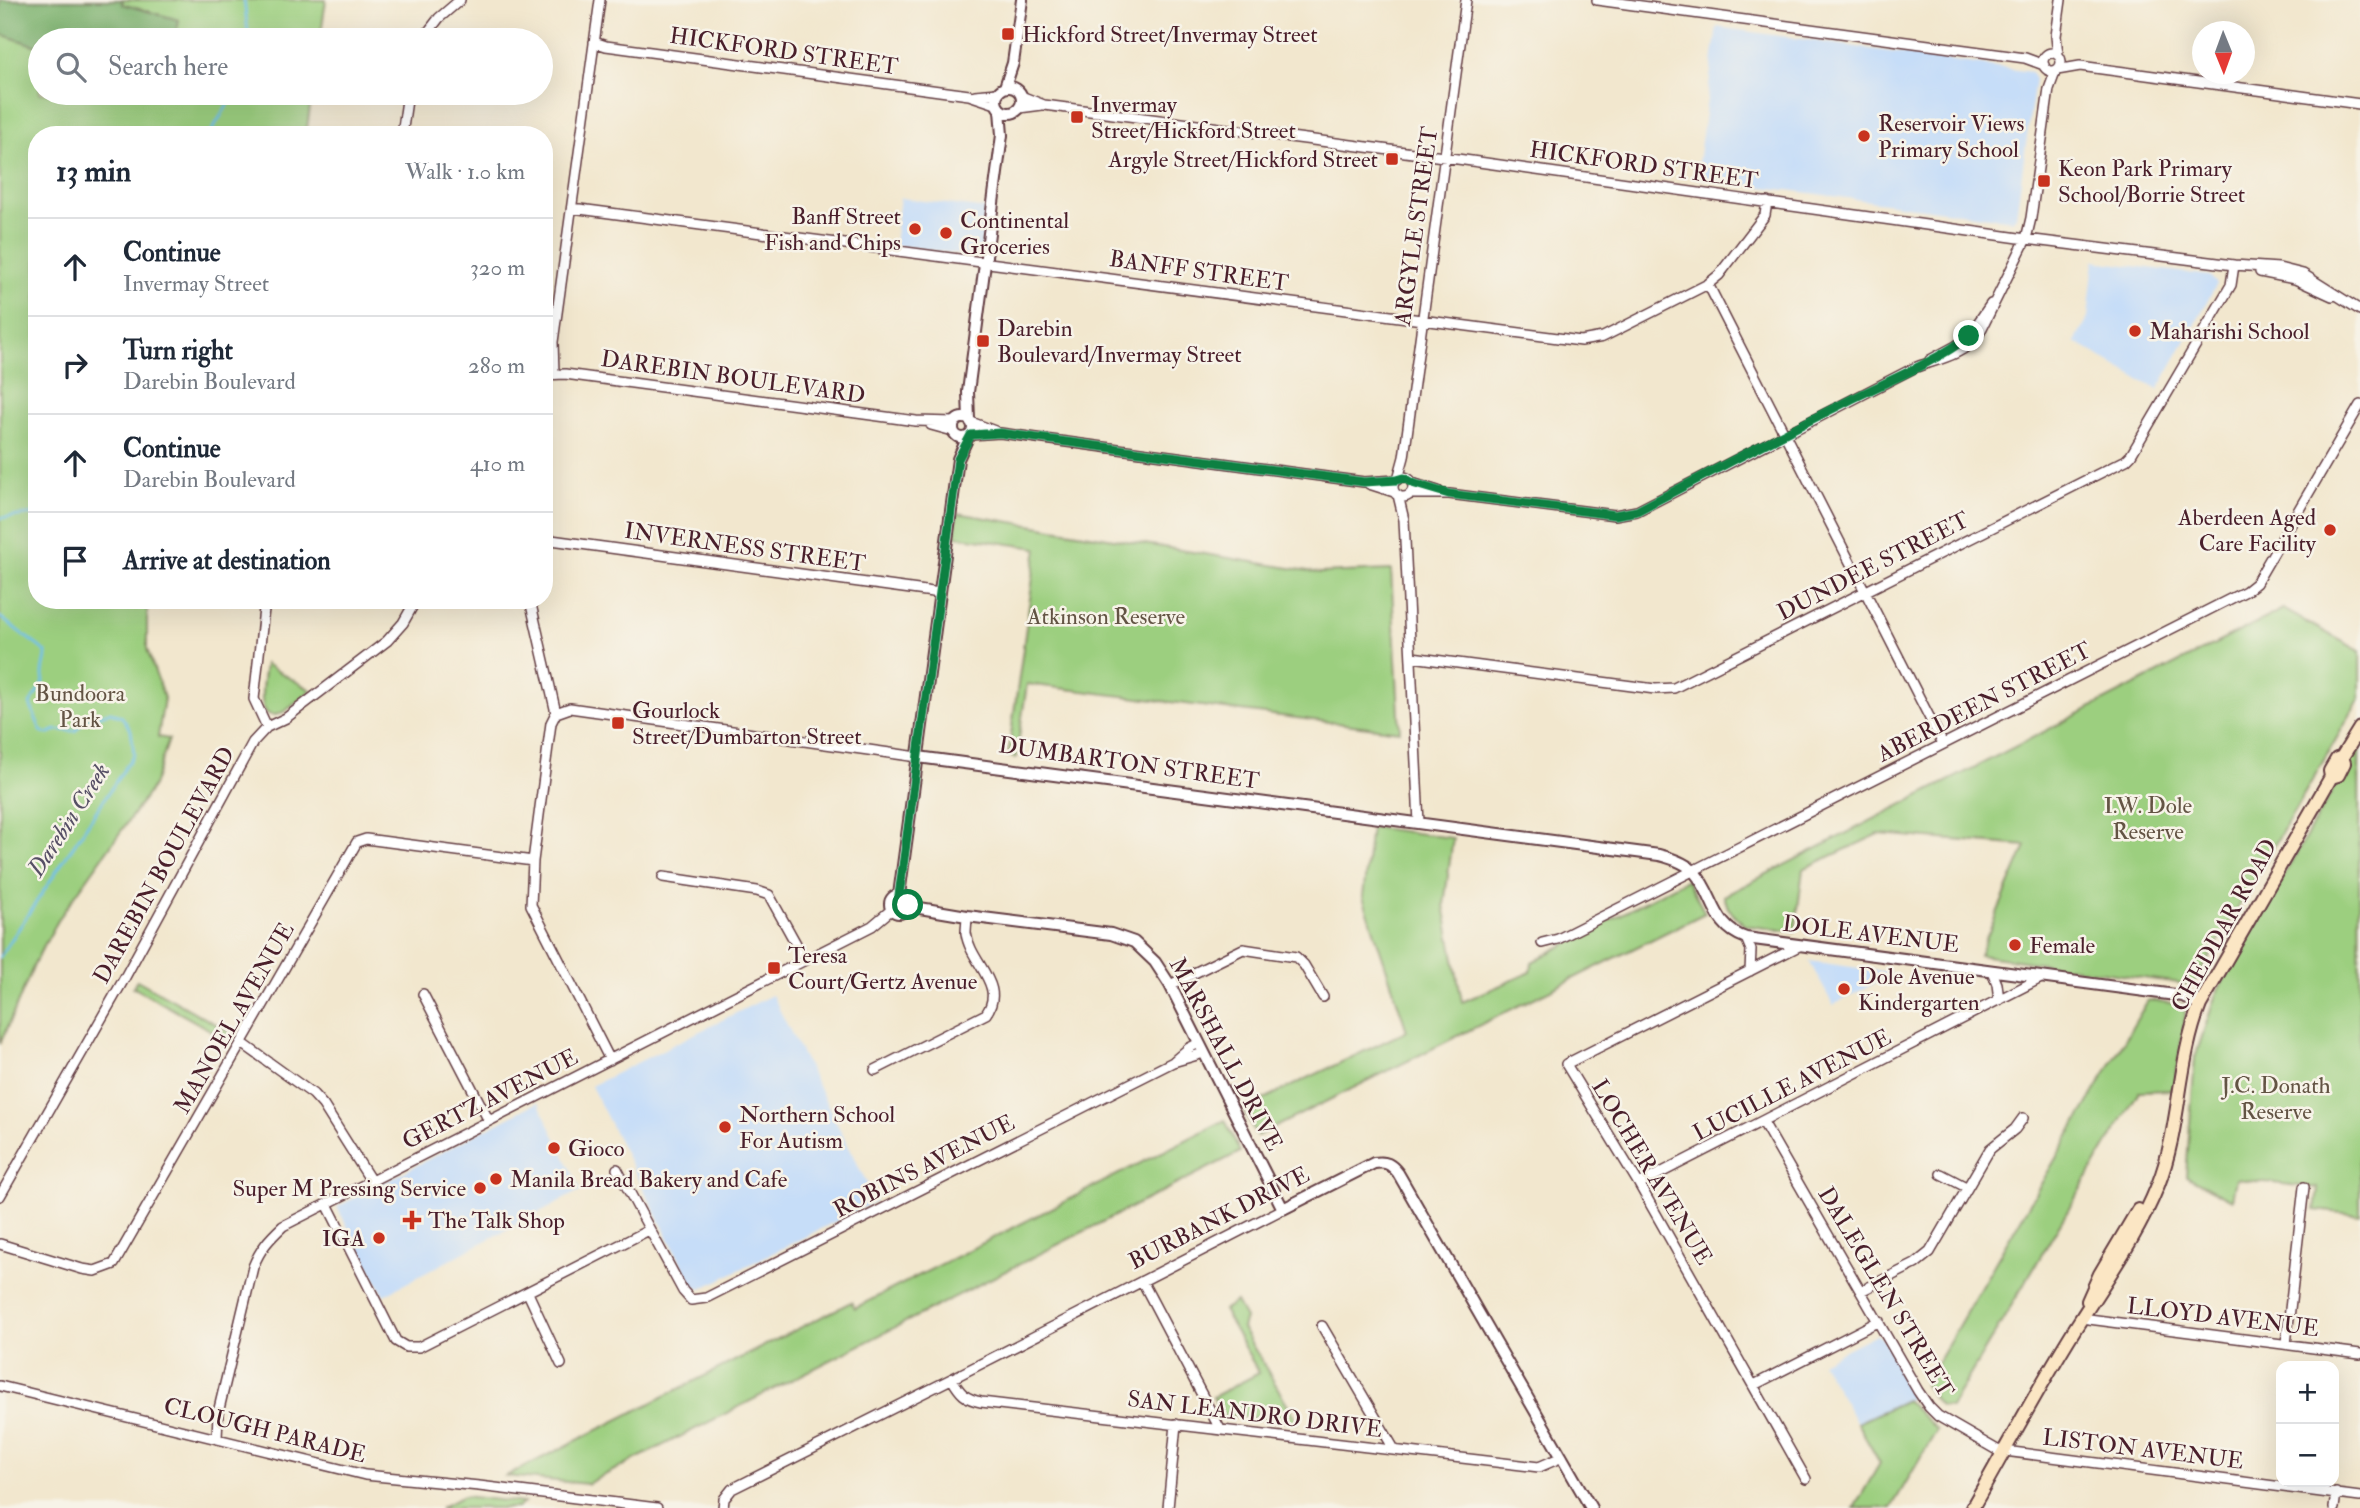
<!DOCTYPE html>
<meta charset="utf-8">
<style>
:root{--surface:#fff;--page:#f6f6f7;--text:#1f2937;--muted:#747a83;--line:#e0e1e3}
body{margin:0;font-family:"IM FELL Double Pica",serif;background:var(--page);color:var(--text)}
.controls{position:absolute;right:21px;bottom:21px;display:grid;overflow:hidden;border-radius:14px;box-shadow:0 7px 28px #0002}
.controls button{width:63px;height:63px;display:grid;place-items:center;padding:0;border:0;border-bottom:2px solid var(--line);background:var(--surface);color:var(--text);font:35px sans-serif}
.compass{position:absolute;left:2192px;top:21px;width:63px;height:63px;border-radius:50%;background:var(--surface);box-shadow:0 7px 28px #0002;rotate:179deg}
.stop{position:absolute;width:21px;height:21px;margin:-16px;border:5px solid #0b8043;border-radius:50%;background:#fff}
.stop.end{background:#0b8043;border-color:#fff;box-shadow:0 2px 7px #0008}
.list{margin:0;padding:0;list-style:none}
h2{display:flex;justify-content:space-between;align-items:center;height:91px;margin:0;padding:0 28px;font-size:30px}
h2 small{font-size:23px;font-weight:400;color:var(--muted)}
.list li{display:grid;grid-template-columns:46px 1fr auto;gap:21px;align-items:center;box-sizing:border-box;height:98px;padding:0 28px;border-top:2px solid var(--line)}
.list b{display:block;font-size:26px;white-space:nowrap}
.list p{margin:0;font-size:23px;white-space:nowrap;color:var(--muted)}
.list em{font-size:23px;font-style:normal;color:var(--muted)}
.icon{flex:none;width:38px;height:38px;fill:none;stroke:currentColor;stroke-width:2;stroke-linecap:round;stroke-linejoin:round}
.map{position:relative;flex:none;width:2360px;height:1508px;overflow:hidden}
.search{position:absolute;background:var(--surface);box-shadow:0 7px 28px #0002;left:28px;top:28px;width:525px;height:77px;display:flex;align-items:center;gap:18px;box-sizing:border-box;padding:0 24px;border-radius:38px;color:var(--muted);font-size:26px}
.panel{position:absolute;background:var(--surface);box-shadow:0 7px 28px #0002;left:28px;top:126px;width:525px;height:483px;border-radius:28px}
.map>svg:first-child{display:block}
.built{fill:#c6ddf8}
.green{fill:#9ccf7f;stroke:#737755;stroke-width:2}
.forest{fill:#7db26e;stroke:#64684c;stroke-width:2}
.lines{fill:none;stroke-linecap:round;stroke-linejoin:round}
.stream{stroke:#71c0ec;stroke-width:2.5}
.minor-casing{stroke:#633d43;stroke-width:12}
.tertiary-casing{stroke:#633d43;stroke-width:14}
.secondary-casing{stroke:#633d43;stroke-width:16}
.minor{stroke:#fff;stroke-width:9}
.tertiary{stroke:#fff;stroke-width:10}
.secondary{stroke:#fbe6c4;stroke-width:12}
.route{stroke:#0b8043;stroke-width:9}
.poi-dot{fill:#c8321e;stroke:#f7f3e8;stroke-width:2.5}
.labels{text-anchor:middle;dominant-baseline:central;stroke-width:5;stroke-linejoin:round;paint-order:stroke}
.poi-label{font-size:23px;fill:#4a1f2b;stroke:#f7f3e8;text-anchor:start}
.street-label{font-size:23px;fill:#4a1f2b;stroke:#f7f3e8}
.park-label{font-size:23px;fill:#635444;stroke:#f7f3e8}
.water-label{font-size:24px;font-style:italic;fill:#564f65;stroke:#f7f3e8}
</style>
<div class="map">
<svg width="2360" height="1508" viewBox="0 0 2360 1508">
<rect width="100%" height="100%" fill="#f7f3e8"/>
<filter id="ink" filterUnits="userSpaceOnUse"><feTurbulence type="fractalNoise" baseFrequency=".0143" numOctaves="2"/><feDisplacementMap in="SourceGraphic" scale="14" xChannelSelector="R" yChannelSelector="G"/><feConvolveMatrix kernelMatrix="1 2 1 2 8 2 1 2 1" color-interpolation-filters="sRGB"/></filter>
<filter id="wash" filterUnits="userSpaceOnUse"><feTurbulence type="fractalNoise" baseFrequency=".00686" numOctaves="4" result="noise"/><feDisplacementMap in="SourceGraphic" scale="28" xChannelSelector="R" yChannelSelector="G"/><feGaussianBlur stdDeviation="1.57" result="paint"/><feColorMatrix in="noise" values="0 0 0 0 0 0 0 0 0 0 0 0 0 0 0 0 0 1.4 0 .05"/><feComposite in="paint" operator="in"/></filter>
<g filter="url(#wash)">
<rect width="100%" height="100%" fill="#f2e7ce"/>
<path class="built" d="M1717,27L2031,72L2035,79L2016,216L2012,220L1696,178Z
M900,198L986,209L981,257L894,245Z
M2094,261L2210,276L2217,284L2158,390L2075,342L2088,318Z
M1809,961L1894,973L1833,1005Z
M772,995L876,1201L701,1289L693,1286L591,1086Z
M538,1102L581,1190L384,1295L337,1207Z
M1876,1334L1884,1340L1911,1390L1913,1397L1857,1423L1821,1362Z"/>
<path class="green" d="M0,0H326L320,40H40V93H312L306,135H37V600H147V649L164,698L158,737L169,739L153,786L60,917L37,958L0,1044Z
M957,513L1320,573L1391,570L1400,731L1027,684L1016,758L1008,756L1037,548L955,536Z
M2283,609L2360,651V698L2193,985L1979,955L2026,846L1879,834L1803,869L1795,932L1744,925L1728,908L1724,896Z
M265,664L311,690C302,697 290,710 279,714C253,723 264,676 265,664Z
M2359,744L2360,1215L2315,1210L2318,1188L2236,1179L2232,1200L2186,1176L2195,1058L2216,994Z
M1371,827L1453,838L1444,905L1462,1002L1531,972L1532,962L1687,879L1705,913L1257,1136L1243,1109L1407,1031L1363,897Z
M137,980L233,1034L230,1041L133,987Z
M2148,1000L2187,1005L2174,1090L2139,1091L1951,1407L1940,1406L1924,1385Z
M1225,1120L1240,1152L587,1484L506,1476L851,1302L855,1308Z
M1236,1302L1245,1318L1242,1328L1298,1422L1222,1415L1213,1397L1259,1373L1223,1310Z
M1906,1400L1937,1430L1891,1508H1854L1880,1463L1857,1423Z
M463,1496L524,1503L517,1508H440Z"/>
<path class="forest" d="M0,0H123L122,4L179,20L175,40H40V47L0,34Z"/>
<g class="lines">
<path class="stream" d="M244,0L249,40
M209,135L235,93
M0,518L37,514
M0,617L46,652C47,663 40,670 44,681L30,704L41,731L47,734L56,730L75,731L86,719L111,712L122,717L131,730L134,754L0,957"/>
</g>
</g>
<g filter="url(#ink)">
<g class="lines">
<g class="minor-casing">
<path id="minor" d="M1597,0L2025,58L2044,65
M422,40L439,18L460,0
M594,42L606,46L969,95L996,104
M2043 62a9 9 0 1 1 18 0a9 9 0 1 1-18 0Z
M2058,55L2056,36L2061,0
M2057,70L2080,66L2360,104
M975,95L998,93
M1021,96L1044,105L1436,156L2026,239L2234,265L2279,268L2303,274L2360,310
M1019,108L1042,105
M402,135L408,93
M572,208L1581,341L1603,337L1708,284L1719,275L1765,215L1767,202
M2260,272L2295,279L2332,296
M1708,284L1943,744
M544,356L553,342
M1930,360L1956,346L1969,336L1991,304
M554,373L553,342L600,0
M544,375L565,374L916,421L954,422
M971,422L995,431
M931,425L953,431
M971,435L1000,433L1364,482L1397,480
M1393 487a10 10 0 1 1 20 0a10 10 0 1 1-20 0Z
M1398,479L1404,457L1466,0
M1412,483L1438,491
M1369,484L1394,492
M1411,494H1449L1615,515L1637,511L1914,368C1938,359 1963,356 1979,334L2026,239L2031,218L2049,89L2056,70
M1398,495L1404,520L1419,823
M544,539L940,593
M265,600L254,699L267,727
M530,600L556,713L551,723L533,861L531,905L610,1060
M1412,657L1655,689L1674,688L2126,460L2131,455L2231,285L2234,265
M556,713L570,708L918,757
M663,877L757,891L769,895L805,960
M1746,938L1751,950L1750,971
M1542,943L1558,939L2246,591L2256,583L2360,405
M1799,946L1566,1064L1639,1184L1806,1479
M1992,971L1997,984L1999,1000
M1170,985L1243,949L1296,957L1304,965L1323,997
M423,994L489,1121
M242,1043L313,1094L323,1105L371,1181
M1174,1061L1189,1048L1199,1043
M875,1070L986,1014C1007,985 970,963 966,933C966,928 967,921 967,916
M1763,1122L1918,1391L1929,1407L1938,1416L1997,1450L2360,1497
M617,1169L683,1291L691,1300L706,1298L1173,1062L1204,1053
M1941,1174L1966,1187
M1639,1184L2041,978
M0,1196L124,979L253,742L267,727L286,718L387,641L403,623L416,600
M327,1204L396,1341L406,1347H419L649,1230
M0,1244L82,1269L95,1271L114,1264L357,842L366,839L533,861
M1142,1281L1220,1429
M1861,1291L1915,1264L1930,1252L1990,1149L2015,1129L2023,1118
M528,1293L561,1364
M2081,1318L2360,1354
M1322,1326L1394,1449
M2286,1344L2304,1187
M952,1379C960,1393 965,1399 981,1402L1539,1467L1562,1457
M1754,1385L1879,1321
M0,1386L365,1475L479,1486L657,1508
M217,1439L218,1413L253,1267C260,1249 269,1239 283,1226L872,926L891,910
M723,1508L724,1499L732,1489L961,1374L1283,1209
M1168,1508L1176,1424
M2334,1508L2336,1493"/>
</g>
<g class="tertiary-casing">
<path id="tertiary" d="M1005,87L1013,63L1022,0
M996 100a13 13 0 1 1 26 0a13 13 0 1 1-26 0Z
M953 428a10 10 0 1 1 20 0a10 10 0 1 1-20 0Z
M969,420L968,392L1002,135L1000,110
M918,757L1659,855C1671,858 1687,863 1695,873C1715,896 1712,926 1746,938L2183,996L2200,1005
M890 904a9 9 0 1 1 18 0a9 9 0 1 1-18 0Z
M899,895L958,459L968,437
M908,906L967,916L1111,934L1134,942L1155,962L1170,985L1283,1209L1374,1163C1386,1161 1391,1164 1398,1173L1591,1508"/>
</g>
<g class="secondary-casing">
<path id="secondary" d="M2331,777L2338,775L2344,763L2342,757
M2088,1301L2100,1274L2138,1210
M1972,1508C2008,1445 2042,1380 2081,1319C2109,1275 2139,1233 2158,1185C2181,1127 2177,1063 2200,1005L2331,777L2330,771L2337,759L2342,757L2360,728"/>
</g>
<use href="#minor" class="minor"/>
<use href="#tertiary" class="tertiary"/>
<use href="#secondary" class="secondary"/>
</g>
</g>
<g class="lines" filter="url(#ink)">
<path class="route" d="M908,905L905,897L899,895L900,888L958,459L971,435L1000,433L1364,482L1397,480L1404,478L1412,483L1449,494L1615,515L1637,511C1707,474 1776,437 1846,402C1885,382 1935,363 1969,336"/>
</g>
<g class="poi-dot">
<rect x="1001" y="27" width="14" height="14" rx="3.5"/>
<rect x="1070" y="110" width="14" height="14" rx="3.5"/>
<circle cx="1864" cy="136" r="7"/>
<rect x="1385" y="152" width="14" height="14" rx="3.5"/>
<rect x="2037" y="174" width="14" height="14" rx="3.5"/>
<circle cx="915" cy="229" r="7"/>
<circle cx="946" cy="233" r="7"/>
<circle cx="2135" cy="331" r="7"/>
<rect x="976" y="334" width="14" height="14" rx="3.5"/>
<circle cx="2330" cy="530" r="7"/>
<rect x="611" y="716" width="14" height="14" rx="3.5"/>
<circle cx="2015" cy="945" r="7"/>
<rect x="767" y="961" width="14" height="14" rx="3.5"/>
<circle cx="1844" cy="989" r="7"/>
<circle cx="725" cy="1127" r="7"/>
<circle cx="554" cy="1148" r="7"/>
<circle cx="496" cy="1179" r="7"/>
<circle cx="480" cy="1188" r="7"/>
<path d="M408.5 1209.5h7v7h7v7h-7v7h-7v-7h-7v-7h7z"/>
<circle cx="379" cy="1238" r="7"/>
</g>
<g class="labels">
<g class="poi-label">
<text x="1022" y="34">Hickford Street/Invermay Street</text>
<text x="1091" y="104">Invermay<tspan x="1091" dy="26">Street/Hickford Street</tspan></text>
<text x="1878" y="123">Reservoir Views<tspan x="1878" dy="26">Primary School</tspan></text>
<text x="1378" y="159" text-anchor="end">Argyle Street/Hickford Street</text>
<text x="2058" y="168">Keon Park Primary<tspan x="2058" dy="26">School/Borrie Street</tspan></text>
<text x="901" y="216" text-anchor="end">Banff Street<tspan x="901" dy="26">Fish and Chips</tspan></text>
<text x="960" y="220">Continental<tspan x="960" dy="26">Groceries</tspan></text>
<text x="997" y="328">Darebin<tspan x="997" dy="26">Boulevard/Invermay Street</tspan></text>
<text x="2149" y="331">Maharishi School</text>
<text x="2316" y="517" text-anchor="end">Aberdeen Aged<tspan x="2316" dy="26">Care Facility</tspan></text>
<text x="632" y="710">Gourlock<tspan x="632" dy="26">Street/Dumbarton Street</tspan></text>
<text x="2029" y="945">Female</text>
<text x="788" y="955">Teresa<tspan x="788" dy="26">Court/Gertz Avenue</tspan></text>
<text x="1858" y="976">Dole Avenue<tspan x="1858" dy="26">Kindergarten</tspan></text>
<text x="739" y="1114">Northern School<tspan x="739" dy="26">For Autism</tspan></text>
<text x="568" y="1148">Gioco</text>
<text x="510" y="1179">Manila Bread Bakery and Cafe</text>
<text x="466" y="1188" text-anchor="end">Super M Pressing Service</text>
<text x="428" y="1220">The Talk Shop</text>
<text x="365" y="1238" text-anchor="end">IGA</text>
</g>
<g class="street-label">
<text transform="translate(784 51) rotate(8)">HICKFORD STREET</text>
<text transform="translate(1644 165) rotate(8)">HICKFORD STREET</text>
<text transform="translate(1416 226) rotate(-82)">ARGYLE STREET</text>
<text transform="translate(1199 271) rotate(8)">BANFF STREET</text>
<text transform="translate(733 377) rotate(8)">DAREBIN BOULEVARD</text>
<text transform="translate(745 547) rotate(8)">INVERNESS STREET</text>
<text transform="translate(1873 566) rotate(-27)">DUNDEE STREET</text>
<text transform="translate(1984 702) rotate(-27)">ABERDEEN STREET</text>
<text transform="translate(1129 763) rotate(8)">DUMBARTON STREET</text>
<text transform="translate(164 865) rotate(-61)">DAREBIN BOULEVARD</text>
<text transform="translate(2224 925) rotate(-61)">CHEDDAR ROAD</text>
<text transform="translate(1871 934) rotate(7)">DOLE AVENUE</text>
<text transform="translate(234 1018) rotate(-60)">MANOEL AVENUE</text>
<text transform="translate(1226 1054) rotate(62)">MARSHALL DRIVE</text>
<text transform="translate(1792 1085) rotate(-27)">LUCILLE AVENUE</text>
<text transform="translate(490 1099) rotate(-27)">GERTZ AVENUE</text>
<text transform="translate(924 1166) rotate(-27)">ROBINS AVENUE</text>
<text transform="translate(1652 1172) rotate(59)">LOCHER AVENUE</text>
<text transform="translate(1219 1218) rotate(-27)">BURBANK DRIVE</text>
<text transform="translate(1886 1292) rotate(59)">DALEGLEN STREET</text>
<text transform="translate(2223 1317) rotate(7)">LLOYD AVENUE</text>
<text transform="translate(1255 1414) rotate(7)">SAN LEANDRO DRIVE</text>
<text transform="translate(265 1430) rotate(14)">CLOUGH PARADE</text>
<text transform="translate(2143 1449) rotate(7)">LISTON AVENUE</text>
</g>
<g class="park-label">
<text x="1106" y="616">Atkinson Reserve</text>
<text x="80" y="693">Bundoora<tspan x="80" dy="26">Park</tspan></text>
<text x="2148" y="805">I.W. Dole<tspan x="2148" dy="26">Reserve</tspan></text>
<text x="2276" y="1085">J.C. Donath<tspan x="2276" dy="26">Reserve</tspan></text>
</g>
<g class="water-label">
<text transform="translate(69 820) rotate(-57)">Darebin Creek</text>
</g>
</g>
</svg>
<div class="controls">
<button>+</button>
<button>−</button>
</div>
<svg class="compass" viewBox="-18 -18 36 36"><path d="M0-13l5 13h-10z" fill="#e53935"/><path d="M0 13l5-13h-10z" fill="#747a83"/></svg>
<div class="stop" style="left:908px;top:905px"></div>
<div class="stop end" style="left:1969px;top:336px"></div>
<div class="search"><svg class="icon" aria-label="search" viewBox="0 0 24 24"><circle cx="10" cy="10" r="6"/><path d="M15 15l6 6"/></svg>Search here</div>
<section class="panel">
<h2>13 min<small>Walk · 1.0 km</small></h2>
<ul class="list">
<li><svg class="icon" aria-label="ahead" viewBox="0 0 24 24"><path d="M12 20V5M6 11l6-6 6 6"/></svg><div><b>Continue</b><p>Invermay Street</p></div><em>320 m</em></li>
<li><svg class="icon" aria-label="right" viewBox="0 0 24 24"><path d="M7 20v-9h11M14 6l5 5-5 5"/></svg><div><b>Turn right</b><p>Darebin Boulevard</p></div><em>280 m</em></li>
<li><svg class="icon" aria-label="ahead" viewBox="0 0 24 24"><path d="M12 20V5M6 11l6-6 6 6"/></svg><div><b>Continue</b><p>Darebin Boulevard</p></div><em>410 m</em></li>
<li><svg class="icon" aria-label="arrive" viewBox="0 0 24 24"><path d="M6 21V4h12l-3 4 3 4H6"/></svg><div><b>Arrive at destination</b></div></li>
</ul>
</section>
</div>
